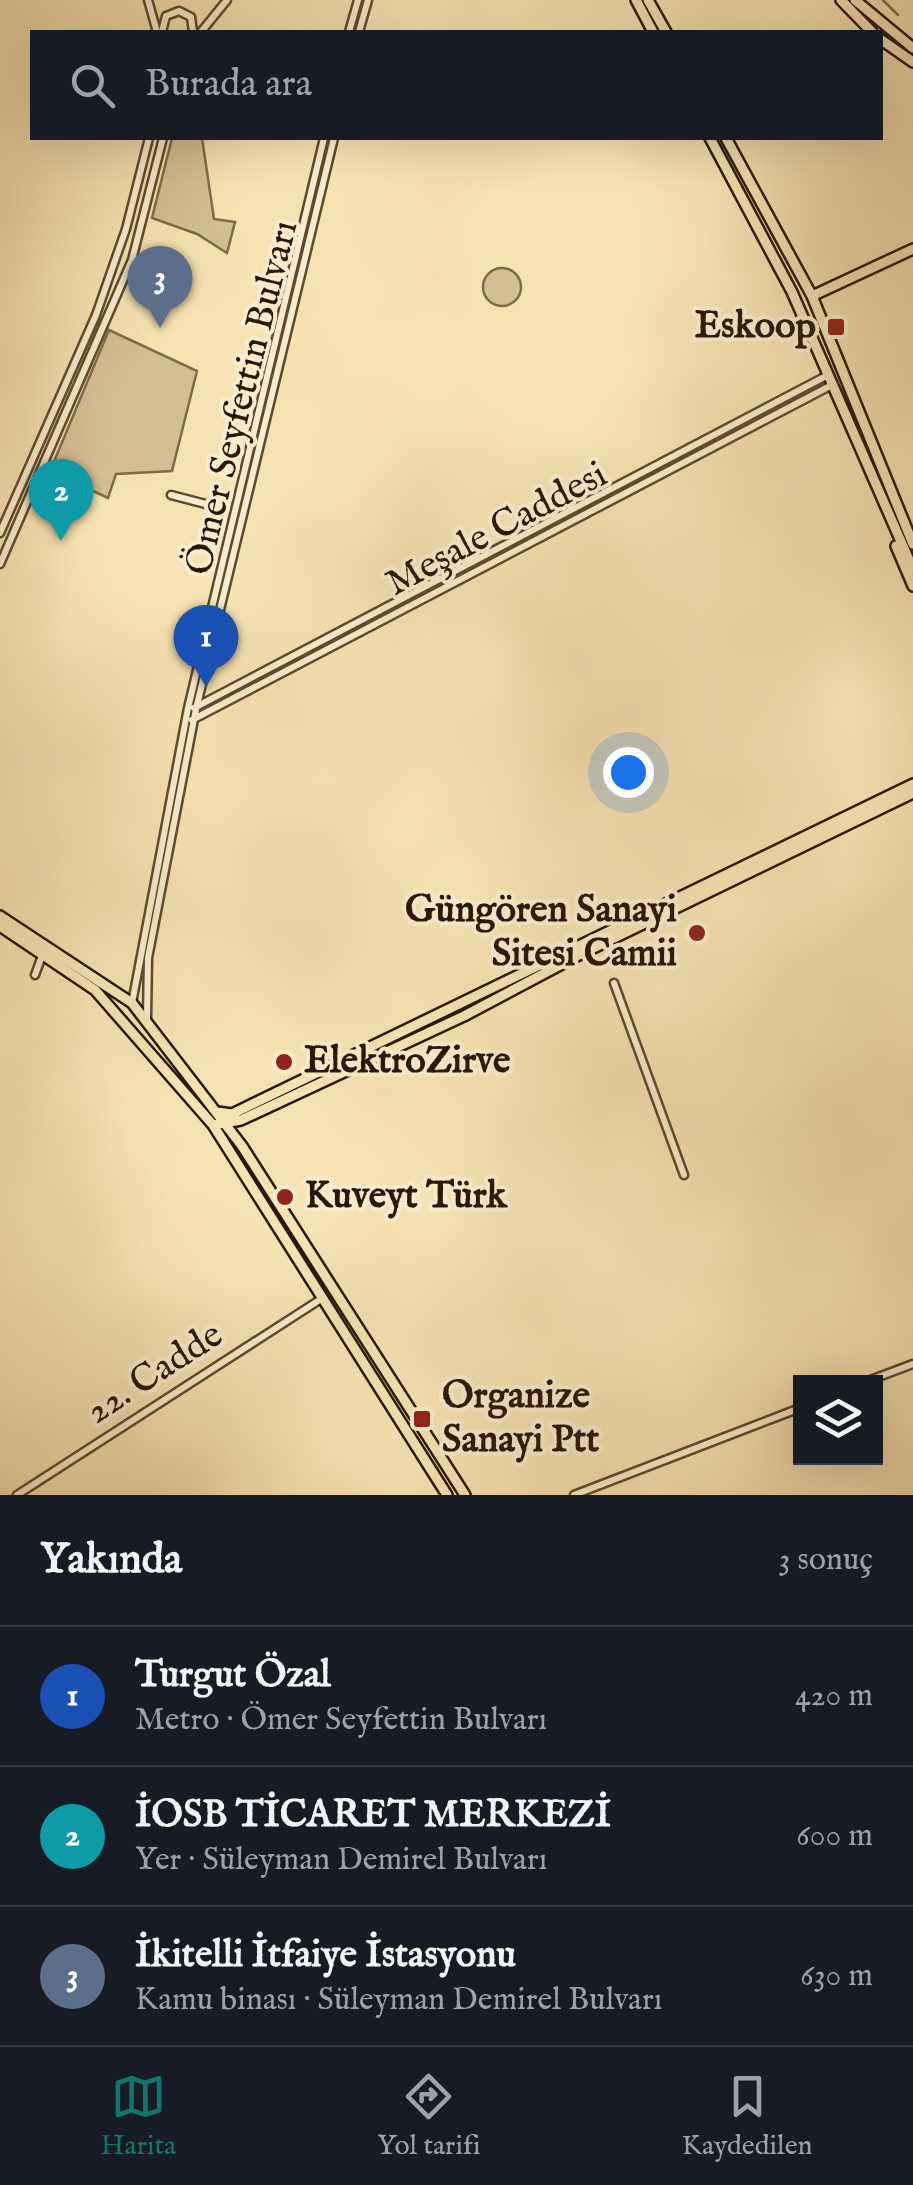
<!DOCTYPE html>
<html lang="tr">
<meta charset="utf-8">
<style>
:root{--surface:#171b24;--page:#242831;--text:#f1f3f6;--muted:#9ea1a6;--line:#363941;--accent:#0f766e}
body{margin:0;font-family:"IM FELL English",serif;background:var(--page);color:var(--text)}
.controls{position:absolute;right:30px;bottom:30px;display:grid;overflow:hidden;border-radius:0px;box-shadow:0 10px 40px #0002}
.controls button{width:90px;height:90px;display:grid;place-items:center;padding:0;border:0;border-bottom:2px solid var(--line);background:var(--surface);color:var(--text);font:50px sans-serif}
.you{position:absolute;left:628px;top:772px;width:35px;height:35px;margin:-25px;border:8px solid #fff;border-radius:50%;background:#1a73e8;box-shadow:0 0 0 15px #1a73e833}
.badge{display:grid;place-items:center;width:65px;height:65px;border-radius:50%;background:var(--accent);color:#fff;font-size:32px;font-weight:700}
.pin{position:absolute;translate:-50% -82px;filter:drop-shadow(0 2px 5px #0008)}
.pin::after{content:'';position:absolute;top:52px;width:35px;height:30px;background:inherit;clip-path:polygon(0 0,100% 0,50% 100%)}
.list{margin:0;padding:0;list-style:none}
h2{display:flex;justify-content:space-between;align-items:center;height:130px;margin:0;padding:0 40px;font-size:42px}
h2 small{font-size:32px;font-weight:400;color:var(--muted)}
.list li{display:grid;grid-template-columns:65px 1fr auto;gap:30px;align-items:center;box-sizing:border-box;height:140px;padding:0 40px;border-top:2px solid var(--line)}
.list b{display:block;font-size:38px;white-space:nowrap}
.list p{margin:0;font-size:32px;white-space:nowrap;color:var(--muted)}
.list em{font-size:32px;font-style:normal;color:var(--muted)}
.icon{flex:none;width:55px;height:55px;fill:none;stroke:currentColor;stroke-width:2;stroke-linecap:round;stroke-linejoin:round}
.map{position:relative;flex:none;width:913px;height:1495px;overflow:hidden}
.search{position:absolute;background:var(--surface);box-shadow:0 10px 40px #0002;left:30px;right:30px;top:30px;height:110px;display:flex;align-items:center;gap:25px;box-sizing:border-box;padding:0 35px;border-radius:0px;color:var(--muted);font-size:38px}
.sheet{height:550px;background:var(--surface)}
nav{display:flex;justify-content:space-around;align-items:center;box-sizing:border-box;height:140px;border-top:2px solid var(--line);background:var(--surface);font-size:28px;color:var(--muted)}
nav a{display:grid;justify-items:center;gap:5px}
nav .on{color:var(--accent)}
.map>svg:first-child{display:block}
.green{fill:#d4bf93;stroke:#7f6b4a;stroke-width:2.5}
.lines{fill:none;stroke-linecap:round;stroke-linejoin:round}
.stream{stroke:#7b6746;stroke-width:2.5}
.minor-casing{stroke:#5d4a2c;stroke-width:11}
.major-casing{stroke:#2a1700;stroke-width:14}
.minor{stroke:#faeccc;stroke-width:6}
.major{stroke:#f7e2b1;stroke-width:9}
.poi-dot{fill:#8f2418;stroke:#faeccc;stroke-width:4}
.labels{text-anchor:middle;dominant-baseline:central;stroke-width:8;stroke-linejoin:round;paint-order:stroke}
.poi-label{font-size:38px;font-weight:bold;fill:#2a1700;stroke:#faeccc;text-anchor:start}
.street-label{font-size:38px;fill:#2a1700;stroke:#faeccc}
</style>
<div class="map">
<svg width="913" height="1495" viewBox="0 0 913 1495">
<rect width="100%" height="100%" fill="#f7e2b1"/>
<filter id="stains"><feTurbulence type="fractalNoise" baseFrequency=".002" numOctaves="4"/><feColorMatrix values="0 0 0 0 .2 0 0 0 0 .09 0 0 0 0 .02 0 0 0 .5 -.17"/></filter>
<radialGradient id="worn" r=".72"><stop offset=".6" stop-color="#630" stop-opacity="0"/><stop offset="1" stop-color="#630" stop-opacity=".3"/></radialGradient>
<path class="green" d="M172,138H202L214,219L235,222L227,253L197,234L152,218Z
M483 287a19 19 0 1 1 38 0a19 19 0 1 1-38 0Z
M109,330L197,371L172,471L116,474L108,498L50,471Z"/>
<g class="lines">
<path class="stream" d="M883,0L898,15"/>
<g class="minor-casing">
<path id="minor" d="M148,0L157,32
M162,32L166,16L179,11L191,17L193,32
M201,32L227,0
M349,32L358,0
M359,32L368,0
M171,495L221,508
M0,533L96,315L126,229L149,138
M0,564L132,260L163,138
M194,708L828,375
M192,720L832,385
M35,975L43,953
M614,983L684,1175
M132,1003L188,708L324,138
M147,1018L148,958L196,709L334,138
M865,1382L913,1364
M17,1495L321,1299
M574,1495L800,1408"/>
</g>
<g class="major-casing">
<path id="major" d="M636,0L653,32
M648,0L666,32
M841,0L872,32
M855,0L913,48
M880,39L913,62
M710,138L792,292L913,569
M726,138L812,296L913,544
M812,296L913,249
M896,546L913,586
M0,916L132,1003L242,1146L465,1495
M0,926L95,990L213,1125L447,1495
M217,1112L232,1114L913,784
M213,1125L241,1120L464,1016L577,956L913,793"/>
</g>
<use href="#minor" class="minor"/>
<use href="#major" class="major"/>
</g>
<g class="poi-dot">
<rect x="826" y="317" width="20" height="20" rx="5"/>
<circle cx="697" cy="933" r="10"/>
<circle cx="284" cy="1062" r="10"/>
<circle cx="285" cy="1197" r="10"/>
<rect x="412" y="1409" width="20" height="20" rx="5"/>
</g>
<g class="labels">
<g class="poi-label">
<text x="816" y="327" text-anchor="end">Eskoop</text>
<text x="677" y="911" text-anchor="end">Güngören Sanayi<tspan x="677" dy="44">Sitesi Camii</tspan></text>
<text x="304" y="1062">ElektroZirve</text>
<text x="305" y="1197">Kuveyt Türk</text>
<text x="442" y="1397">Organize<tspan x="442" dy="44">Sanayi Ptt</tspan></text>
</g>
<g class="street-label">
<text transform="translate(243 398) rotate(-76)">Ömer Seyfettin Bulvarı</text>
<text transform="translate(497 530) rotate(-28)">Meşale Caddesi</text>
<text transform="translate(155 1374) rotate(-33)">22. Cadde</text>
</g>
</g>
<rect width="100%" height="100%" filter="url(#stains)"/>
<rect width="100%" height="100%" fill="url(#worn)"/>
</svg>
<div class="controls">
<button><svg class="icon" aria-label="layers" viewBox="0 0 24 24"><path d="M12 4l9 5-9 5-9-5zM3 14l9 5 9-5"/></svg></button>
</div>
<div class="you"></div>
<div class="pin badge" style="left:206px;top:687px;background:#1a4fb4">1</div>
<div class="pin badge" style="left:61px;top:541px;background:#0f9aa8">2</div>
<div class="pin badge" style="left:160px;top:328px;background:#5c6f8a">3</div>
<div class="search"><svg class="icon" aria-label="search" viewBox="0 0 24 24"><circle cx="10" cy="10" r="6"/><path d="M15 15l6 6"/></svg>Burada ara</div>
</div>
<section class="sheet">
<h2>Yakında<small>3 sonuç</small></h2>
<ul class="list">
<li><span class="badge" style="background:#1a4fb4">1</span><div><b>Turgut Özal</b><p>Metro · Ömer Seyfettin Bulvarı</p></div><em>420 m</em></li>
<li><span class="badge" style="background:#0f9aa8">2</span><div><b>İOSB TİCARET MERKEZİ</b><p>Yer · Süleyman Demirel Bulvarı</p></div><em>600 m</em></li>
<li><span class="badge" style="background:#5c6f8a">3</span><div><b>İkitelli İtfaiye İstasyonu</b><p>Kamu binası · Süleyman Demirel Bulvarı</p></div><em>630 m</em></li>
</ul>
</section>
<nav>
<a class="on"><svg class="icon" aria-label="map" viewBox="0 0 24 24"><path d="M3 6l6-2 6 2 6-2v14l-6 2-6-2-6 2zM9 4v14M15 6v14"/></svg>Harita</a>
<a><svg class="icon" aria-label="directions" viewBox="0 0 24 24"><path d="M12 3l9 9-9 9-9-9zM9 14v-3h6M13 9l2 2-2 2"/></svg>Yol tarifi</a>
<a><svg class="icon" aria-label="saved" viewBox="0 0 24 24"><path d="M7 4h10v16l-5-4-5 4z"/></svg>Kaydedilen</a>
</nav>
